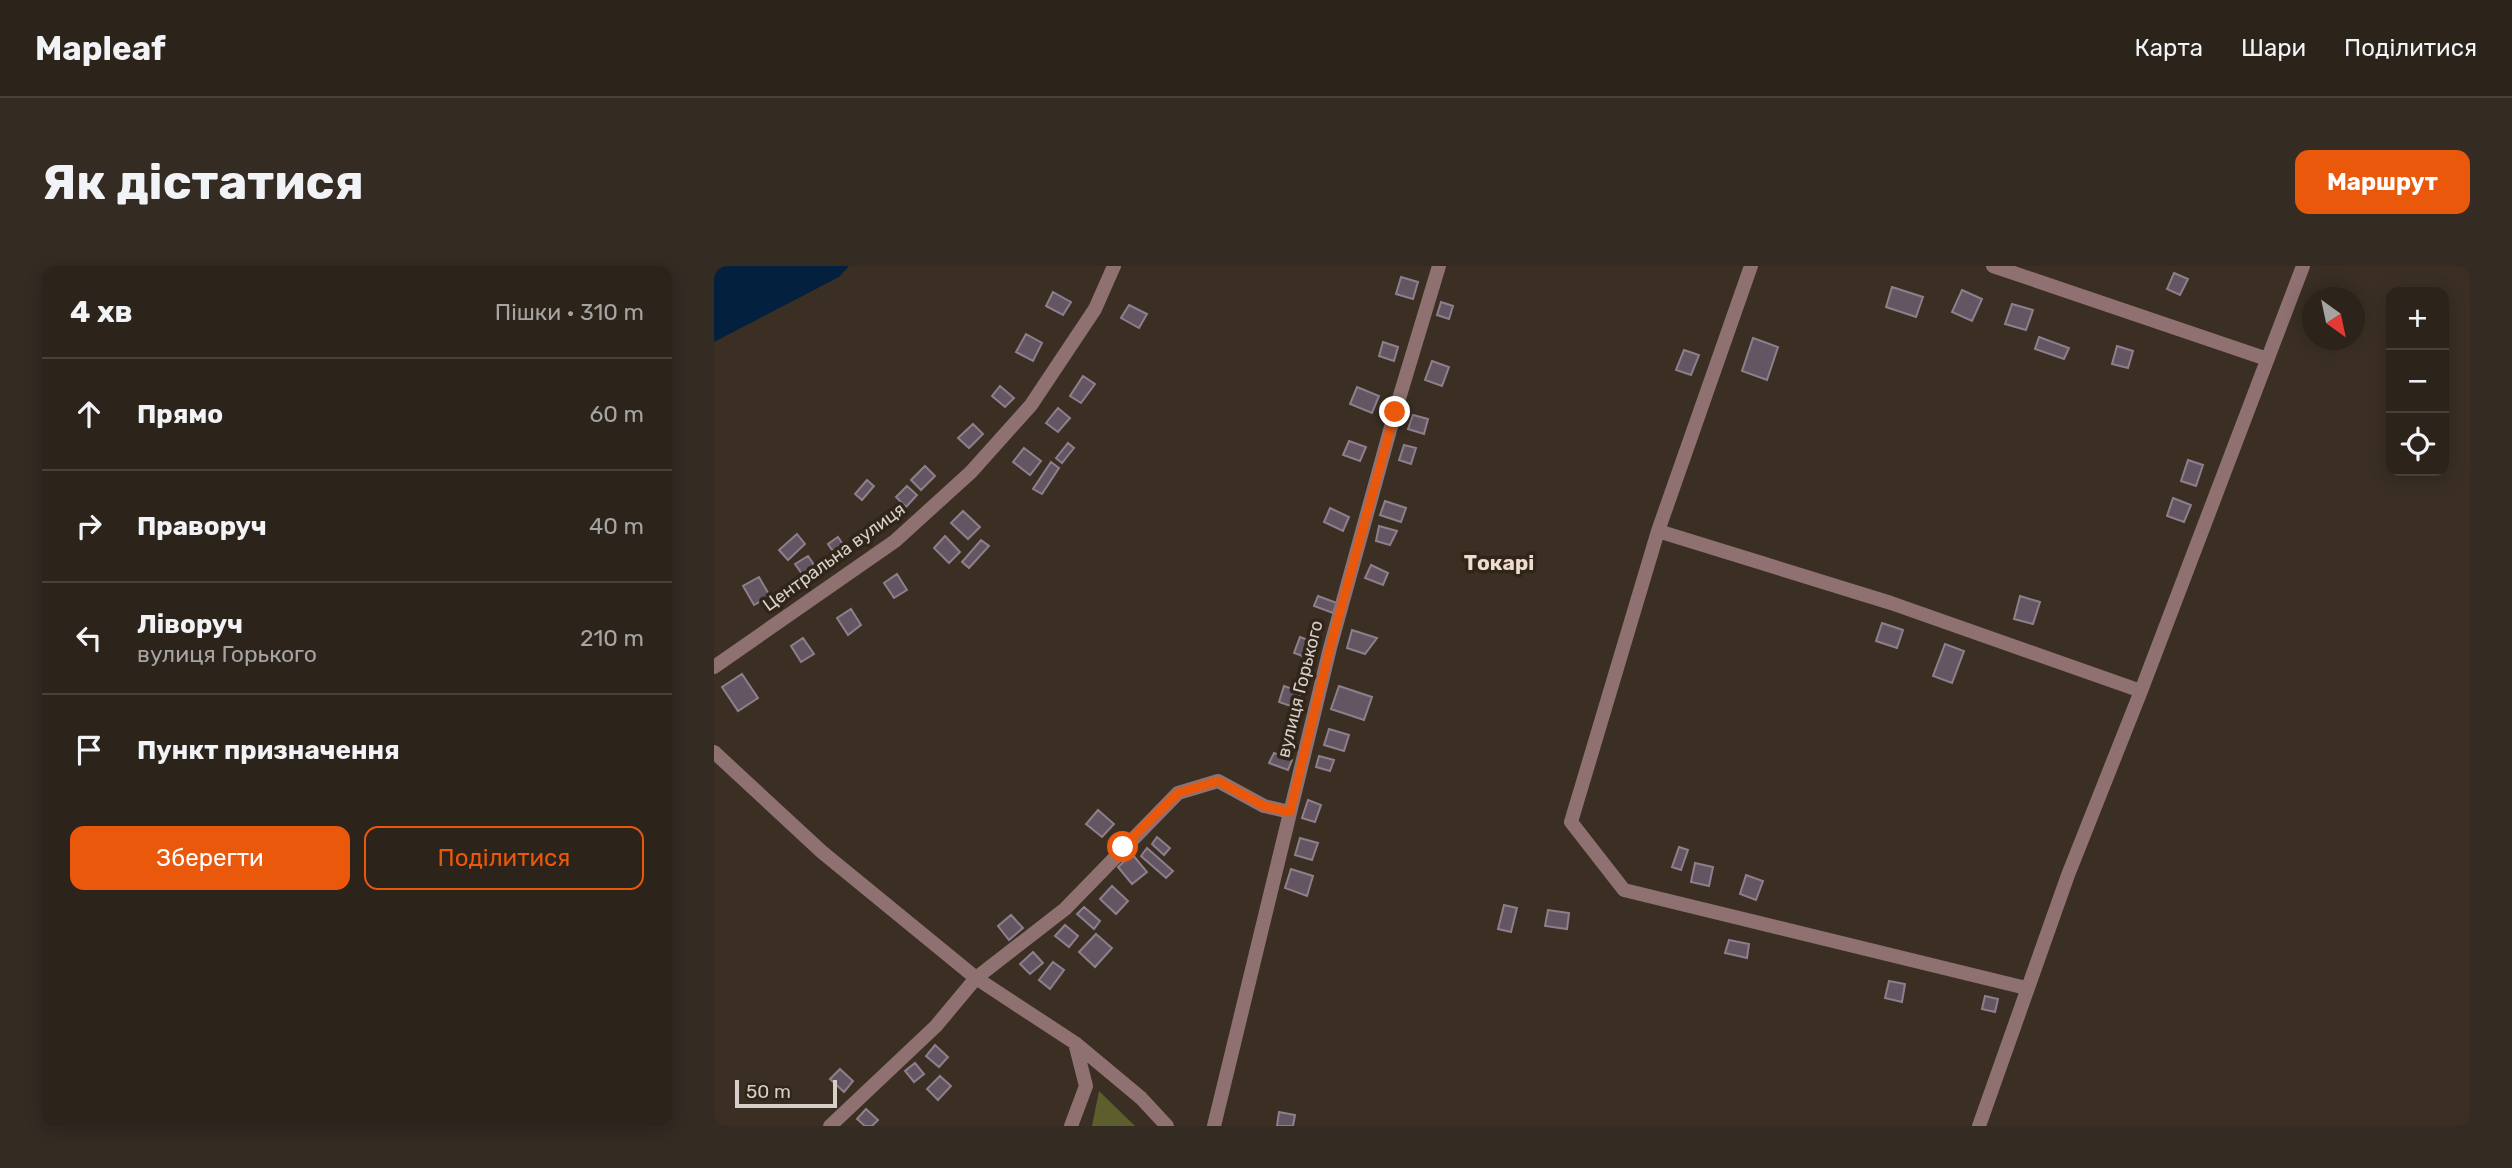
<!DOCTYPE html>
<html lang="uk">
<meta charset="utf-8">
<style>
:root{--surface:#2c231a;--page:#342b23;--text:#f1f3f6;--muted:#a6a4a2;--line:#484039;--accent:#ea580c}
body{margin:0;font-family:Rubik,sans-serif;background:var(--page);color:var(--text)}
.controls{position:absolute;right:21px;top:21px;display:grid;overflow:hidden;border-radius:14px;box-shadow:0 4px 18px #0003}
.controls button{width:63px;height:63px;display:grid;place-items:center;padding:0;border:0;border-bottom:2px solid var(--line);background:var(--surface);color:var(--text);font:35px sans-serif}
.compass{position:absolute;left:1588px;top:21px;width:63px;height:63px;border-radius:50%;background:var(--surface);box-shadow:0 4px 18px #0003;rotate:147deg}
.scale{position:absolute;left:21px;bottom:18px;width:102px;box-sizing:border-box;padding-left:7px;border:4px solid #d8d0c8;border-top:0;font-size:19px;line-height:24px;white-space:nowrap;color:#d8d0c8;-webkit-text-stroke:5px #312519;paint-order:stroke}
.stop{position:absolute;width:21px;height:21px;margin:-16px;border:5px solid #ea580c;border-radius:50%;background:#fff}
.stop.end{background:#ea580c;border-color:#fff;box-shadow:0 2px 7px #0008}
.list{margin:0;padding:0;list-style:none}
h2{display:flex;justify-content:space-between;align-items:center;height:91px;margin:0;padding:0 28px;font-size:30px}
h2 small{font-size:23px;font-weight:400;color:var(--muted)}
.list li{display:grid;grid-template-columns:46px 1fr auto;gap:21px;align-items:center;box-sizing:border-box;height:112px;padding:0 28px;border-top:2px solid var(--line)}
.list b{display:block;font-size:26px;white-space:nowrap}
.list p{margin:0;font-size:23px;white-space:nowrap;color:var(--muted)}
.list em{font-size:23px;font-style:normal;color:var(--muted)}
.actions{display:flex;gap:14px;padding:21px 28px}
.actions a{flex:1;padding:16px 0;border:2px solid var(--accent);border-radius:14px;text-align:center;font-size:24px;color:var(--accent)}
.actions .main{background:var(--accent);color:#fff}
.icon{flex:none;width:38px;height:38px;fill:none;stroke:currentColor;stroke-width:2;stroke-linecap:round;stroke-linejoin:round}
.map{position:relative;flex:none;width:1756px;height:860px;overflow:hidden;border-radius:14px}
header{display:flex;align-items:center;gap:42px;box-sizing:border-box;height:98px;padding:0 35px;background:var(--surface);border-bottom:2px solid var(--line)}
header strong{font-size:33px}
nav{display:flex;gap:38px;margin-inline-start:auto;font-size:24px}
.intro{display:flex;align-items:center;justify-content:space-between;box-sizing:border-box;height:168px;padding:0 42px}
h1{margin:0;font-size:49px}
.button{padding:18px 32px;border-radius:14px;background:var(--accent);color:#fff;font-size:24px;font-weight:700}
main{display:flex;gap:42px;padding:0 42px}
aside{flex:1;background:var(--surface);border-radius:14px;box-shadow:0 4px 18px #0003}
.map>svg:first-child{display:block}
.green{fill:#5d5e2e}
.water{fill:#03203e}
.building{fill:#645562;stroke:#8f7e8c;stroke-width:2}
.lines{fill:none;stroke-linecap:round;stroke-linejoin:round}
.minor{stroke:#8f7172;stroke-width:14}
.route{stroke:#ea580c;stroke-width:9}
.labels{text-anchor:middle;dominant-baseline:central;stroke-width:7;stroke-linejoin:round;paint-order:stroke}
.street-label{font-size:18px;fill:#d8d0c8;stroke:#312519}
.quarter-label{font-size:21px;font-weight:bold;fill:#eeddce;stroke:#312519}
</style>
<header>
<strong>Mapleaf</strong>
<nav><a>Карта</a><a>Шари</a><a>Поділитися</a></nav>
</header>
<div class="intro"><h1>Як дістатися</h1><a class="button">Маршрут</a></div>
<main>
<aside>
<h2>4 хв<small>Пішки · 310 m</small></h2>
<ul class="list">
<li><svg class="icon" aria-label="ahead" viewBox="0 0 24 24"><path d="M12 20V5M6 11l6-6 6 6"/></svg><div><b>Прямо</b></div><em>60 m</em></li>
<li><svg class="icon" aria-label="right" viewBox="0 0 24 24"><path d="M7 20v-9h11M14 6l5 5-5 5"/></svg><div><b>Праворуч</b></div><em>40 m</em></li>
<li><svg class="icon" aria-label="left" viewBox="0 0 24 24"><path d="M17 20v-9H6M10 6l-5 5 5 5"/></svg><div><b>Ліворуч</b><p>вулиця Горького</p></div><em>210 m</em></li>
<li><svg class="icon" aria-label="arrive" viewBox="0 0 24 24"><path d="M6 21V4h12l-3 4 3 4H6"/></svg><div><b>Пункт призначення</b></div></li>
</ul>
<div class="actions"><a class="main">Зберегти</a><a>Поділитися</a></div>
</aside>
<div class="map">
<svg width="1756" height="860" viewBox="0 0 1756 860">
<rect width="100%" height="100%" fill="#3b2f23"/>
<path class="green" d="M385,825L421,860H378Z"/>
<path class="water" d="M0,0H135L125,11L0,76Z"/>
<path class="building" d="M1460,7L1474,13L1466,29L1453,23Z
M687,11L704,16L699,33L682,28Z
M1178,21L1209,31L1202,51L1172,41Z
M1248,24L1268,33L1258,55L1238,46Z
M339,26L357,36L349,49L332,40Z
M727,36L739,40L735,53L723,49Z
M1298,38L1319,44L1312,64L1291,58Z
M415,39L433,48L425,62L407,52Z
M312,68L328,77L319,95L302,86Z
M1325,71L1355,82L1350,93L1321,83Z
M1039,72L1064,81L1053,114L1028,105Z
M669,76L684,81L680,95L665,90Z
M1403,80L1419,85L1414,102L1398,98Z
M970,84L985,89L977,109L962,104Z
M718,95L735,101L728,120L711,114Z
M369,110L381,118L367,137L356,130Z
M286,120L300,132L291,141L278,130Z
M643,121L665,130L658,147L636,138Z
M344,142L356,152L344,166L332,157Z
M699,149L714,153L710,168L694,163Z
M259,158L269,168L255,182L244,172Z
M635,175L652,181L646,195L629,189Z
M354,177L360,182L348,197L342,192Z
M690,179L702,182L697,198L685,194Z
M310,182L327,195L316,209L299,196Z
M1474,194L1489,199L1482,220L1467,215Z
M337,196L345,202L328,228L319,223Z
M211,200L221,210L207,224L197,214Z
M153,214L160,220L148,234L141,228Z
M193,220L203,229L192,241L182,231Z
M1459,232L1477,239L1470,256L1453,250Z
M671,235L692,242L687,256L666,249Z
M616,242L635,251L629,265L610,256Z
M249,245L266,261L254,273L237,257Z
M665,260L683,265L676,279L662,275Z
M83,268L91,278L74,294L65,284Z
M231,270L246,286L235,297L220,282Z
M124,271L134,286L124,293L114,278Z
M267,274L275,280L255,302L248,296Z
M94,290L103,303L91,312L81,298Z
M657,299L674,307L669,319L651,312Z
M183,308L193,324L180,332L170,317Z
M45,311L56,330L40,339L29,320Z
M604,330L623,337L619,347L600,340Z
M1306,330L1326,336L1319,358L1300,353Z
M137,343L147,359L134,369L123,352Z
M1168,357L1189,364L1183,382L1162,375Z
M638,364L663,372L651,388L633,382Z
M586,371L605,378L599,394L580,387Z
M89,372L100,388L87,396L77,380Z
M1231,378L1250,385L1238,417L1219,410Z
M28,408L44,432L24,445L8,421Z
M570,420L587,426L582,442L565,436Z
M625,420L658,431L650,454L617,443Z
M615,463L635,469L630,485L610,479Z
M560,487L578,494L574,504L555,497Z
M605,490L620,494L616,505L602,501Z
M594,534L607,539L601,556L588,552Z
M384,544L400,558L388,571L372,558Z
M443,571L456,582L450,589L438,578Z
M586,572L604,577L598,594L581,589Z
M965,581L974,584L967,604L958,601Z
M433,582L459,605L452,612L427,590Z
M418,588L433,606L418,618L404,601Z
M981,597L999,601L995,620L977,616Z
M577,603L599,610L593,630L571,622Z
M1032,609L1049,615L1042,634L1026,628Z
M398,620L414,635L402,648L386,633Z
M790,639L803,642L797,666L784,663Z
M370,641L386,655L380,663L363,648Z
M834,644L855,647L853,663L831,660Z
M297,649L309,662L295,674L284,660Z
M351,659L364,670L355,681L341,670Z
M382,668L398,682L381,701L365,686Z
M1015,674L1035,678L1033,692L1011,687Z
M319,686L329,697L316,708L306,698Z
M339,696L350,704L336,723L325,714Z
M1175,715L1191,718L1188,736L1171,732Z
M1271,730L1284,733L1281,746L1268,743Z
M221,779L234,791L225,801L212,790Z
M201,797L210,808L200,816L191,805Z
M126,803L139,815L130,826L116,813Z
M226,810L237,820L224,834L213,823Z
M152,843L164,854L158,860H151L143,853Z
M565,846L581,849L579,860H563Z"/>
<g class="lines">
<path class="minor" d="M1037,0L944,265L857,556L910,624L1312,722
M1279,0L1553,93
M944,265L1177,337L1427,425
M0,401L181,275L257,206L317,139L381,43L400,0
M0,486L108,586L262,712L361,777L427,832L453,860
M116,860L222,760L262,712L351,643L464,527L504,515L550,540L576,546
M357,860L372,820L361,777
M500,860L616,382L681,146L725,0
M1265,860L1354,609L1427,425L1589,0"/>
</g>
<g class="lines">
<path class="route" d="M409,581L464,527L504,515L550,540L576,546L616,382L681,146"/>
</g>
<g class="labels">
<g class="street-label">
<text transform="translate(120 291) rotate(-36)">Центральна вулиця</text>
<text transform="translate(586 423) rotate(-76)">вулиця Горького</text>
</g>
<g class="quarter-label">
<text x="785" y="296">Токарі</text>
</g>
</g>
</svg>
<div class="controls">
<button>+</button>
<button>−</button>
<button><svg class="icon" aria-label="locate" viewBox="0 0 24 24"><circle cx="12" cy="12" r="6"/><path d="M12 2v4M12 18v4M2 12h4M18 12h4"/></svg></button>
</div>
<svg class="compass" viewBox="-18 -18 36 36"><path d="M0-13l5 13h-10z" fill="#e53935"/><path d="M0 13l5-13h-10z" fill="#a6a4a2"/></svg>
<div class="scale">50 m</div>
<div class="stop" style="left:409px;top:581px"></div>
<div class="stop end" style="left:681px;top:146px"></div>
</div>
</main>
